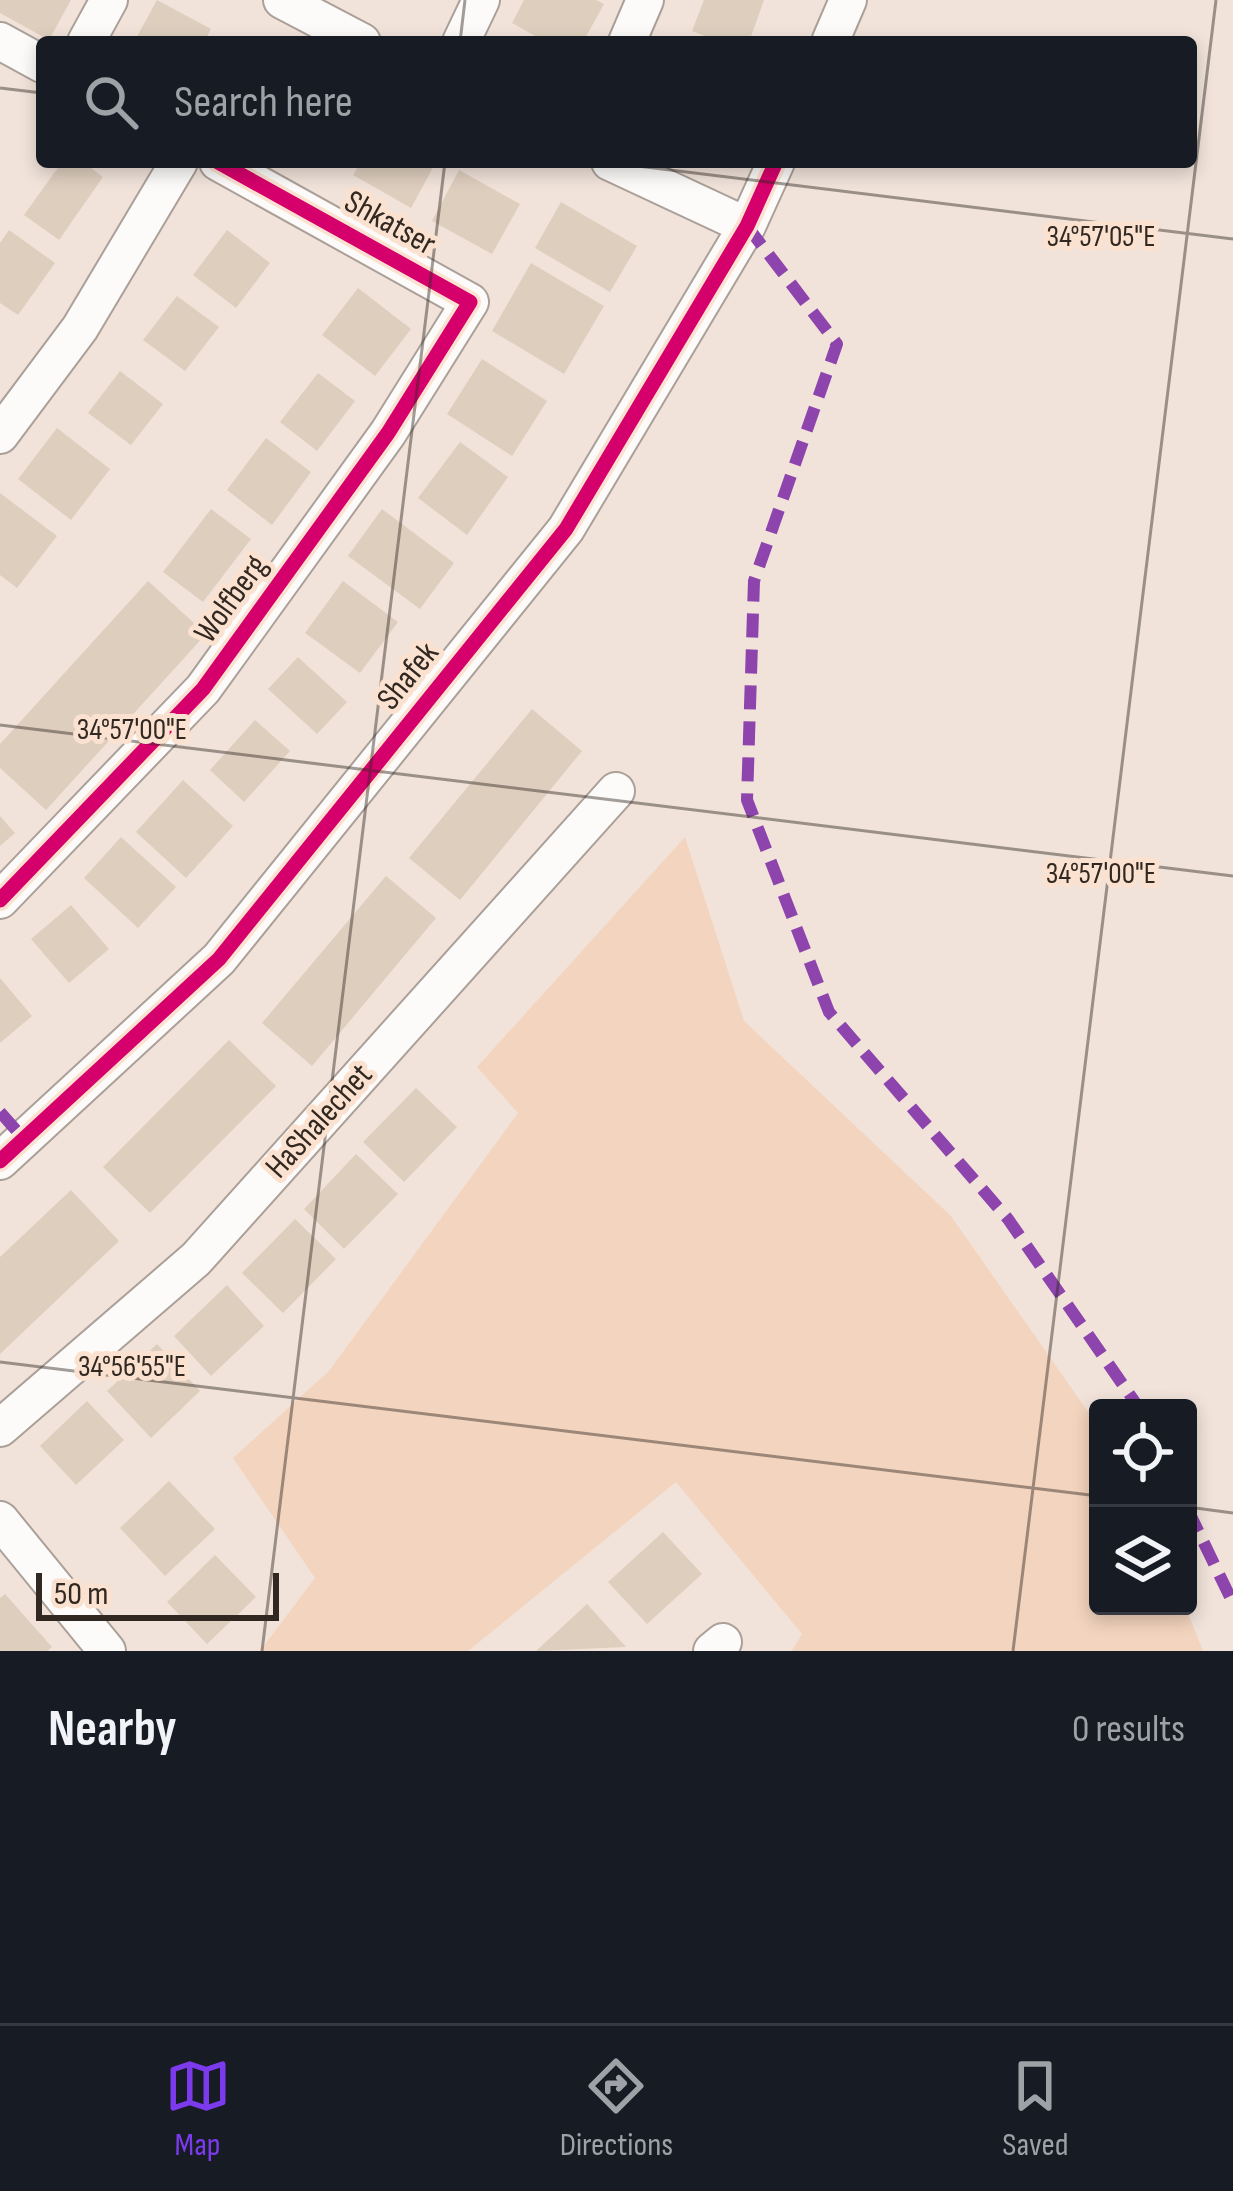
<!DOCTYPE html>
<meta charset="utf-8">
<style>
:root{--surface:#171b24;--page:#20242c;--text:#f1f3f6;--muted:#9ea1a6;--line:#363941;--accent:#7c3aed}
body{margin:0;font-family:"Sofia Sans Condensed",sans-serif;background:var(--page);color:var(--text)}
.controls{position:absolute;right:36px;bottom:36px;display:grid;overflow:hidden;border-radius:12px;box-shadow:0 6px 18px #0003}
.controls button{width:108px;height:108px;display:grid;place-items:center;padding:0;border:0;border-bottom:3px solid var(--line);background:var(--surface);color:var(--text);font:60px sans-serif}
.scale{position:absolute;left:36px;bottom:30px;width:243px;box-sizing:border-box;padding-left:12px;border:6px solid #312821;border-top:0;font-size:33px;line-height:42px;white-space:nowrap;color:#312821;-webkit-text-stroke:9px #fbe2d0;paint-order:stroke}
.list{margin:0;padding:0;list-style:none}
h2{display:flex;justify-content:space-between;align-items:center;height:156px;margin:0;padding:0 48px;font-size:51px}
h2 small{font-size:39px;font-weight:400;color:var(--muted)}
.icon{flex:none;width:66px;height:66px;fill:none;stroke:currentColor;stroke-width:2;stroke-linecap:round;stroke-linejoin:round}
.map{position:relative;flex:none;width:1233px;height:1651px;overflow:hidden}
.search{position:absolute;background:var(--surface);box-shadow:0 6px 18px #0003;left:36px;right:36px;top:36px;height:132px;display:flex;align-items:center;gap:30px;box-sizing:border-box;padding:0 42px;border-radius:12px;color:var(--muted);font-size:45px}
.sheet{height:372px;background:var(--surface)}
nav{display:flex;justify-content:space-around;align-items:center;box-sizing:border-box;height:168px;border-top:3px solid var(--line);background:var(--surface);font-size:33px;color:var(--muted)}
nav a{display:grid;justify-items:center;gap:6px}
nav .on{color:var(--accent)}
.map>svg:first-child{display:block}
.green{fill:#f3d4be}
.building{fill:#decebe}
.lines{fill:none;stroke-linecap:round;stroke-linejoin:round}
.minor-casing{stroke:#aba099;stroke-width:40}
.minor{stroke:#fdfbf9;stroke-width:36}
.quiet{stroke:#8e44ad;stroke-width:12;stroke-dasharray:24 12;stroke-linecap:butt}
.cycleway-casing{stroke:#fbe2d0;stroke-width:22}
.cycleway{stroke:#d6006c;stroke-width:15}
.ticks{fill:none;stroke:#312821;stroke-width:3;stroke-opacity:0.45}
.labels{text-anchor:middle;dominant-baseline:central;stroke-width:10;stroke-linejoin:round;paint-order:stroke}
.street-label{font-size:33px;fill:#312821;stroke:#fbe2d0}
.ticks-label{font-size:30px;text-anchor:middle;fill:#312821;stroke:#fbe2d0;stroke-width:10;stroke-linejoin:round;paint-order:stroke}
</style>
<div class="map">
<svg width="1233" height="1651" viewBox="0 0 1233 1651">
<rect width="100%" height="100%" fill="#f1e3da"/>
<path class="green" d="M685,837L744,1021L951,1216L1098,1426V1606H1185L1203,1651H792L802,1634L676,1482L468,1651H260L315,1578L233,1458L329,1371L518,1113L477,1067Z"/>
<path class="building" d="M0,0H71L49,40L0,13Z
M157,0L211,29L204,42H134Z
M524,0H596L604,4L583,42H546L512,23Z
M704,0H764L749,42H720L692,31Z
M62,162H83L103,177L59,240L24,215Z
M361,162H436L411,208L353,175Z
M459,170L520,204L492,254L432,221Z
M561,202L637,246L610,292L535,248Z
M9,230L55,263L18,315L0,303V243Z
M227,230L270,263L236,308L193,275Z
M531,263L604,306L564,374L492,331Z
M358,288L411,329L375,376L322,335Z
M177,296L219,327L185,371L143,340Z
M482,359L547,401L512,456L447,414Z
M120,371L163,404L131,445L88,413Z
M318,373L355,401L317,451L280,422Z
M57,428L110,469L71,520L18,479Z
M266,438L311,472L272,525L227,490Z
M460,442L508,477L467,535L418,498Z
M0,493L57,536L17,588L0,575Z
M211,509L251,539L203,602L163,572Z
M382,509L454,563L420,609L348,556Z
M148,581L206,634L46,810L0,768V744Z
M343,581L398,622L360,673L305,633Z
M298,657L347,702L317,734L268,689Z
M532,709L582,751L460,900L409,858Z
M255,720L290,751L244,802L210,770Z
M183,780L233,826L186,878L136,832Z
M0,816L15,833L0,846Z
M121,837L176,887L138,928L84,878Z
M386,876L436,918L312,1066L262,1023Z
M71,905L109,949L69,983L31,939Z
M0,978L32,1016L0,1043Z
M229,1040L276,1086L150,1213L103,1167Z
M416,1088L457,1127L404,1182L363,1142Z
M356,1154L398,1194L344,1249L304,1209Z
M71,1190L119,1241L0,1354V1257Z
M295,1219L336,1259L283,1313L242,1273Z
M227,1285L264,1326L211,1376L174,1336Z
M157,1344L200,1391L151,1438L107,1391Z
M87,1401L124,1440L76,1485L40,1446Z
M169,1481L215,1529L165,1576L120,1528Z
M663,1532L702,1574L647,1624L608,1582Z
M215,1555L256,1597L207,1644L167,1602Z
M5,1594L52,1647L47,1651H0V1598Z
M587,1604L626,1647L536,1651Z"/>
<g class="lines">
<g class="minor-casing">
<path id="minor" d="M282,0L362,42
M0,41L42,64
M86,42L109,0
M461,42L481,0
M627,42L645,0
M830,42L848,0
M610,162L747,226
M0,435L80,328L179,162
M0,900L203,689L388,433L470,302L218,162
M0,1161L219,959L566,529L747,226L776,162
M0,1428L196,1259L616,791
M0,1520L107,1651
M712,1651L723,1642"/>
</g>
<use href="#minor" class="minor"/>
<path class="quiet" d="M747,226L837,344L754,581L747,800L829,1012L1008,1219L1139,1408
M0,1112L24,1139
M1188,1510L1233,1603"/>
<g class="cycleway-casing">
<path id="cycleway" d="M0,900L203,689L388,433L470,302L218,162
M0,1161L219,959L566,529L747,226L776,162"/>
</g>
<use href="#cycleway" class="cycleway"/>
</g>
<path class="ticks" d="M460,42L465,0M0,88L42,93M605,162L1233,239M0,725L1233,876M0,1362L1098,1496M1188,1507L1233,1513M262,1651L445,162M1013,1651L1216,0"/>
<g class="labels">
<g class="street-label">
<text transform="translate(390 223) rotate(29)">Shkatser</text>
<text transform="translate(231 599) rotate(-54)">Wolfberg</text>
<text transform="translate(408 676) rotate(-51)">Shafek</text>
<text transform="translate(319 1121) rotate(-48)">HaShalechet</text>
</g>
</g>
<g class="ticks-label">
<text x="1101" y="246">34°57'05"E</text>
<text x="132" y="739">34°57'00"E</text>
<text x="1101" y="883">34°57'00"E</text>
<text x="132" y="1376">34°56'55"E</text>
</g>
</svg>
<div class="controls">
<button><svg class="icon" aria-label="locate" viewBox="0 0 24 24"><circle cx="12" cy="12" r="6"/><path d="M12 2v4M12 18v4M2 12h4M18 12h4"/></svg></button>
<button><svg class="icon" aria-label="layers" viewBox="0 0 24 24"><path d="M12 4l9 5-9 5-9-5zM3 14l9 5 9-5"/></svg></button>
</div>
<div class="scale">50 m</div>
<div class="search"><svg class="icon" aria-label="search" viewBox="0 0 24 24"><circle cx="10" cy="10" r="6"/><path d="M15 15l6 6"/></svg>Search here</div>
</div>
<section class="sheet">
<h2>Nearby<small>0 results</small></h2>
<ul class="list">
</ul>
</section>
<nav>
<a class="on"><svg class="icon" aria-label="map" viewBox="0 0 24 24"><path d="M3 6l6-2 6 2 6-2v14l-6 2-6-2-6 2zM9 4v14M15 6v14"/></svg>Map</a>
<a><svg class="icon" aria-label="directions" viewBox="0 0 24 24"><path d="M12 3l9 9-9 9-9-9zM9 14v-3h6M13 9l2 2-2 2"/></svg>Directions</a>
<a><svg class="icon" aria-label="saved" viewBox="0 0 24 24"><path d="M7 4h10v16l-5-4-5 4z"/></svg>Saved</a>
</nav>
